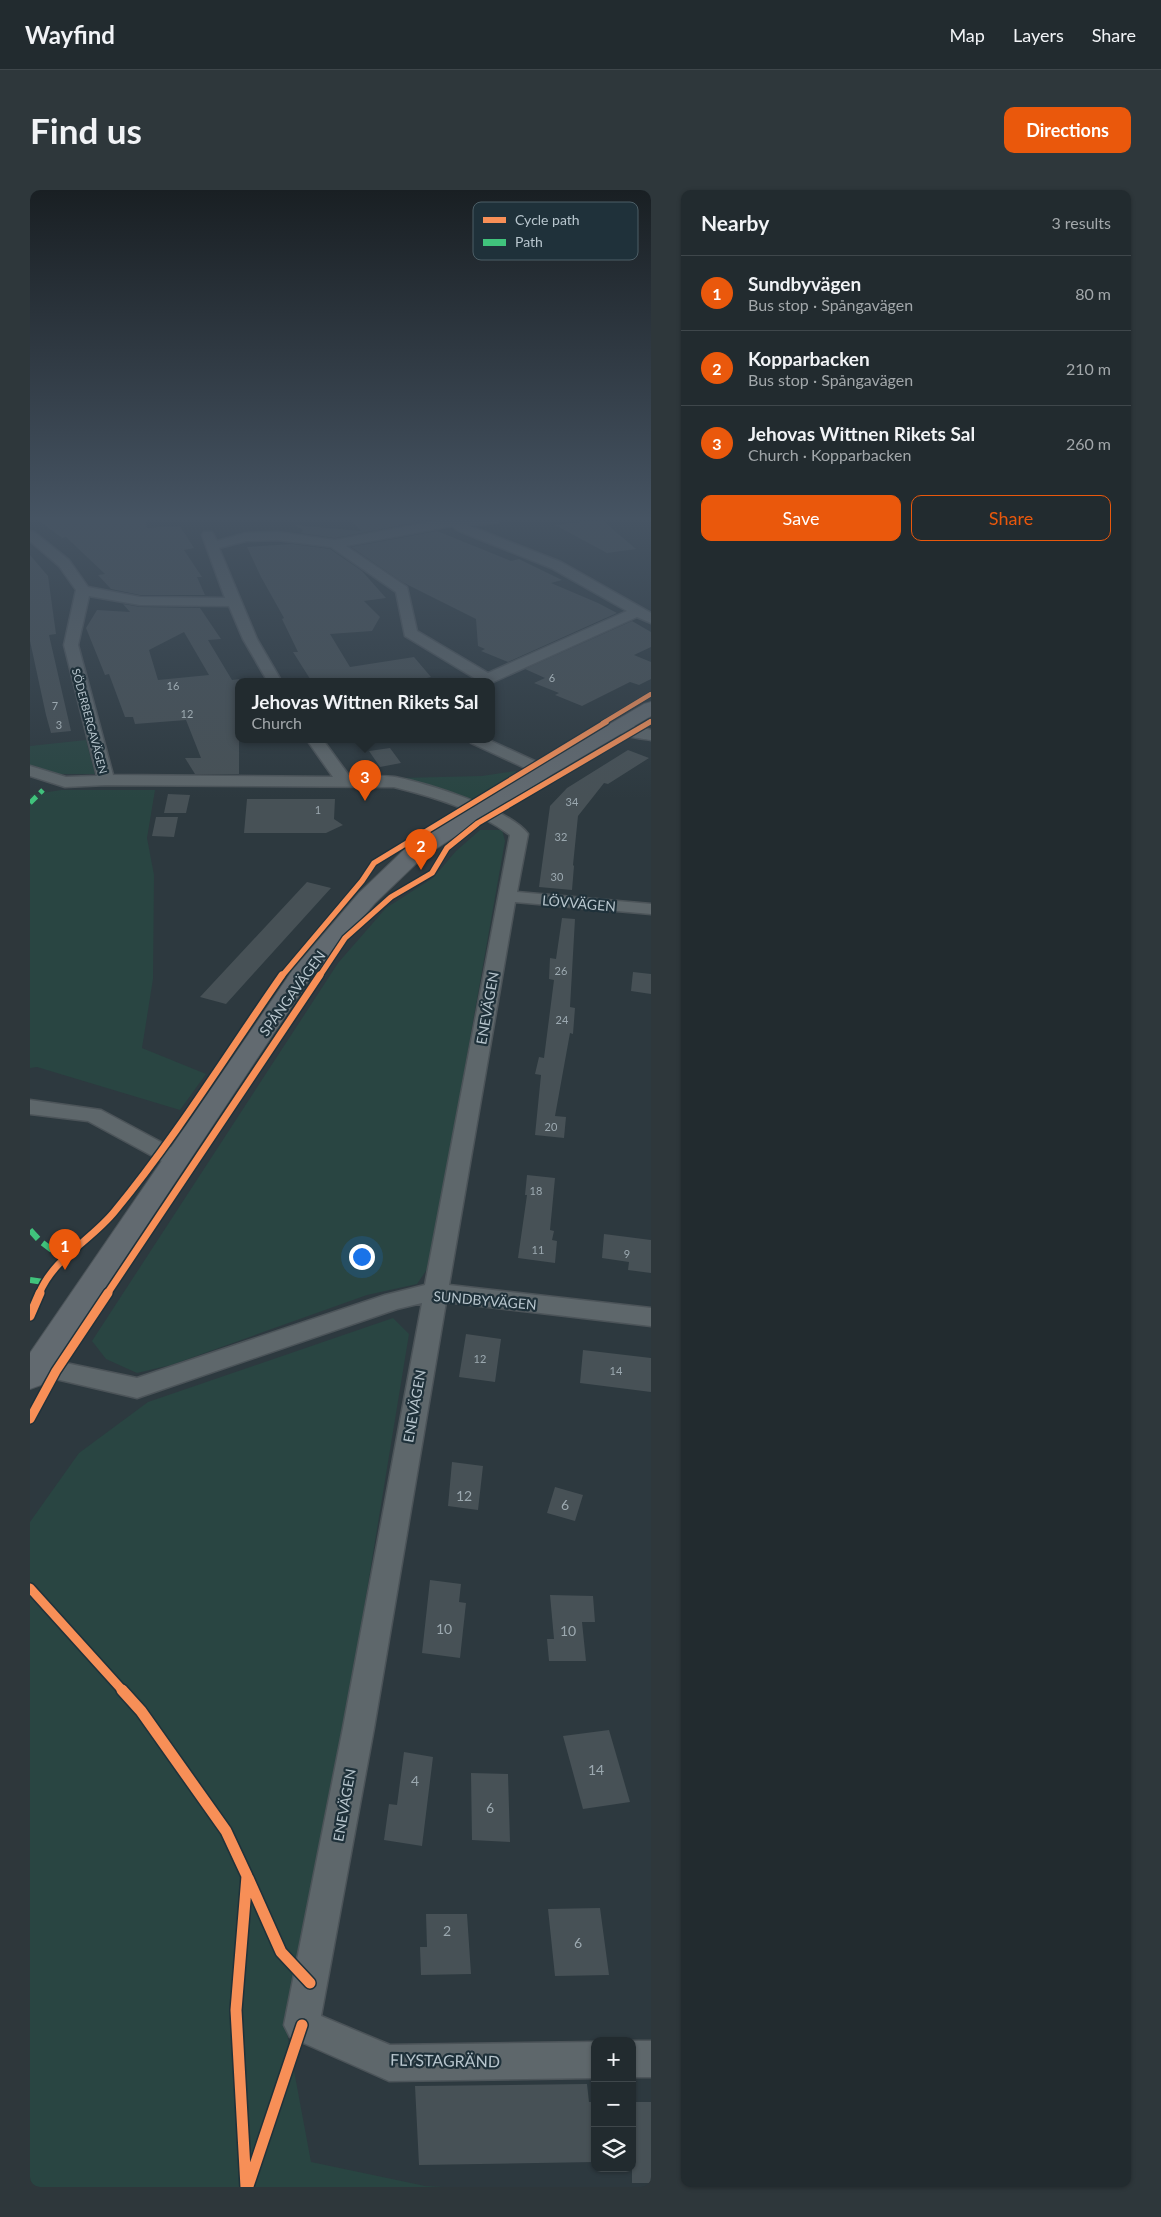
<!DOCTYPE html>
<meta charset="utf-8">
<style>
:root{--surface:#222b2f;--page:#2e373b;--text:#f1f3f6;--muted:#a2a7aa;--line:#3f474b;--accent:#ea580c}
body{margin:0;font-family:Lato,sans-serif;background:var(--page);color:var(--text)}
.controls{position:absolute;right:15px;bottom:15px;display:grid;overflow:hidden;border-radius:10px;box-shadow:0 1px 4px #0004}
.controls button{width:45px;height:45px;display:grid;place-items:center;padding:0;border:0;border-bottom:1px solid var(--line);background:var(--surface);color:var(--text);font:25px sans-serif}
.you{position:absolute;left:331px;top:1066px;width:18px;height:18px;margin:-12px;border:4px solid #fff;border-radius:50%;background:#1a73e8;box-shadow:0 0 0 8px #1a73e833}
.badge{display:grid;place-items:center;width:32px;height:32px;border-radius:50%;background:var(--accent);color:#fff;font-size:16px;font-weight:700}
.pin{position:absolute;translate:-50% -41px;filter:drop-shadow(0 1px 2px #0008)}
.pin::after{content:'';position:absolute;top:26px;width:18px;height:15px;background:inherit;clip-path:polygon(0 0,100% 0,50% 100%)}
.popup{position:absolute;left:205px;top:488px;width:260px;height:65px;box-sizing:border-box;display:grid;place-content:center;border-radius:10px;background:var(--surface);filter:drop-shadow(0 1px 4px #0005);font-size:16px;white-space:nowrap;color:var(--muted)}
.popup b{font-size:19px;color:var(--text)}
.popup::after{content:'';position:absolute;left:50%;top:100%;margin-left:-10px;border:10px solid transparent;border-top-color:var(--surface)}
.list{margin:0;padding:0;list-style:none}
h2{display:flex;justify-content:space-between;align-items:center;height:65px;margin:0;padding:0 20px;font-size:21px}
h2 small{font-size:16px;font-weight:400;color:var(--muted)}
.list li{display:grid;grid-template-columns:32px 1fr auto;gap:15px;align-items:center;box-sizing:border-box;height:75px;padding:0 20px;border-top:1px solid var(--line)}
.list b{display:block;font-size:19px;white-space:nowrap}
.list p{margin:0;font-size:16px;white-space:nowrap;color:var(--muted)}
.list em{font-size:16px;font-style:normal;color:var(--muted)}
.actions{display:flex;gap:10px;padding:15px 20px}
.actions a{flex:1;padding:11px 0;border:1px solid var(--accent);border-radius:10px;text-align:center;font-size:18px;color:var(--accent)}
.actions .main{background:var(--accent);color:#fff}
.icon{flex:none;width:28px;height:28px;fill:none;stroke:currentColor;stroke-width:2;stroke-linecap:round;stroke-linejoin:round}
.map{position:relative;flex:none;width:621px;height:1997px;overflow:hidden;border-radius:10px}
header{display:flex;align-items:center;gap:30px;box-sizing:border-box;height:70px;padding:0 25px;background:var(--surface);border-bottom:1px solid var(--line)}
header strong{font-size:24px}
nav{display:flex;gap:28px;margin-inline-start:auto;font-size:18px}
.intro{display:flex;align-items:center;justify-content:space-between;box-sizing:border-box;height:120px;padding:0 30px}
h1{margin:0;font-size:35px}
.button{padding:12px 22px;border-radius:10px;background:var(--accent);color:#fff;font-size:18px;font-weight:700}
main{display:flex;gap:30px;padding:0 30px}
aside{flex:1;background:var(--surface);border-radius:10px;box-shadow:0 1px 4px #0004}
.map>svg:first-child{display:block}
.green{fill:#294542}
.building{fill:#475156;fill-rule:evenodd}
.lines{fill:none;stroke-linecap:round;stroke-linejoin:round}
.street-casing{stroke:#4c5459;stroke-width:3}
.secondary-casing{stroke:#4c5459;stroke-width:2}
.street{fill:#5e676b;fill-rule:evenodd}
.secondary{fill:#626a70;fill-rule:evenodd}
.quiet-far1{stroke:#40c37c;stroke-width:5;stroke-dasharray:9 5;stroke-linecap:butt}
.quiet{stroke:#40c37c;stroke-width:6;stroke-dasharray:12 6;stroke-linecap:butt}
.cycleway-far4-casing{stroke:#1f313a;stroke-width:6}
.cycleway-far3-casing{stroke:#1f313a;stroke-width:8}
.cycleway-far2-casing{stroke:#1f313a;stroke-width:10}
.cycleway-far1-casing{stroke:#1f313a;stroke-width:12}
.cycleway-casing{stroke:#1f313a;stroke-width:14}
.cycleway-far4{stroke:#f78f57;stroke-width:4.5}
.cycleway-far3{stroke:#f78f57;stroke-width:5.5}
.cycleway-far2{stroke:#f78f57;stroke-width:7}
.cycleway-far1{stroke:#f78f57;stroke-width:9}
.cycleway{stroke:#f78f57;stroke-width:11}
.labels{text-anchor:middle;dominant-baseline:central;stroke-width:4.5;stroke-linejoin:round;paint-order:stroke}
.number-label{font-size:11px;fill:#9ca9b0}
.far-street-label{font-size:11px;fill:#b8c6ce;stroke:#1f313a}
.street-label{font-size:14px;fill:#b8c6ce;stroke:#1f313a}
.near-number-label{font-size:14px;fill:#9ca9b0}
.near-street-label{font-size:16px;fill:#b8c6ce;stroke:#1f313a}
.key{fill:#1f313a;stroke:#4d5e66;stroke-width:1}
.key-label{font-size:14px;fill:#b8c6ce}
</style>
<header>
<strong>Wayfind</strong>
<nav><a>Map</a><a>Layers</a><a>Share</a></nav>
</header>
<div class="intro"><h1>Find us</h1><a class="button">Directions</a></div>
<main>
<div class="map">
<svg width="621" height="1997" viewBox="0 0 621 1997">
<rect width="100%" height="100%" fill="#2d393f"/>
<path class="green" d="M56,550L65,584H22L0,576V556Z
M485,581L488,583L448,607L437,610L371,588L452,586Z
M31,600H125L117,648L124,685L123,789L112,858L176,884L150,920L7,877L0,878V605Z
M450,640H472L475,651L400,1075L387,1094L337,1105L141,1175L107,1183L76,1169L62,1151L308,773L356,718L403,688L426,661Z
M363,1128L379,1144L294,1663L257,1843L281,1972L395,1996L414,1997H0V1332L49,1263L118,1212Z"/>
<path class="building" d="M8,330H116L117,338L150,336L164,358L154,360L172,387H167L175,405H110L81,399L68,385L75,384L36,347L32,348Z
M320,330H381L388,332L305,348L271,343L273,340L264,335L331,341Z
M572,330L606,359L577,363L525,335Z
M407,341L481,371L489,369L495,372L532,390L521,393L568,413L587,423L478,472L451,461L455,459L448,456L446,429L372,392L321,357Z
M262,354L300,359L332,381L356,408L334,411L350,427L342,441L300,444L320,477L384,467L401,487L381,492H282L263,462H268L252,429L254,428L231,387L217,357Z
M0,365L18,386L26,444L19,445L41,541L21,543L16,525L0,451Z
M93,414L110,417L170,418L191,449L178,450L202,490L209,489V584H165L155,568H171L156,530L105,534L103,527H95L79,484L75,485L56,438L67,420L100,422ZM154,442L179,485L128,490L119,460Z
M602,431L621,442V457L604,465L621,472V489L609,495L600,492L552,516L525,505L529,503L504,493L515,488L495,479Z
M360,558L371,573L350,577L339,561Z
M598,560L619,568L578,594L574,593L548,626L543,675L544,676L542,700L509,697L520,616L537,598Z
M138,604L160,605L156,623H134Z
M217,609H305L304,629L313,635L296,643H214Z
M126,627H148L144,647L122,646Z
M277,692L301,698L196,814L170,807Z
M532,728L545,729L540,817L545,818L543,844L540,843L525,926L536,927L534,948L505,945L511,885L505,884L509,867L514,868L524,790L519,789L520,768L526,769Z
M603,782L621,784V804L601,801Z
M497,985L525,988L520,1040L524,1041L522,1050L527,1051L525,1073L488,1068L497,1005H495Z
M574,1044L621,1050V1083L598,1080L599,1072L572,1068Z
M436,1144L471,1149L465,1192L429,1187Z
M553,1160L621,1168V1202L550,1193Z
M422,1272L453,1276L448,1320L418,1316Z
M525,1297L553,1305L545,1331L517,1323Z
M400,1390L431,1394L429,1412L436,1413L430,1468L392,1463Z
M520,1405L563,1406L565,1432H552L556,1471H519L517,1449H524Z
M579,1540L600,1612L553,1619L533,1546Z
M374,1562L403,1567L392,1656L354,1650L359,1614L367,1615Z
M441,1583L478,1584L480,1652L442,1650Z
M570,1718L579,1785L525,1786L518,1719Z
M396,1724H437L441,1784L391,1785L390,1757H397Z
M557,1894L559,1912H565V1972L389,1975L385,1896Z
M602,1912H621V1993H602Z"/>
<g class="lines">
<g class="street-casing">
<path id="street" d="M410,330H470L468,333L437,335L531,372L621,423V433L607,427L461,493L444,492L446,489L375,446L366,402L301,357L247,350L216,351L189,358L227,449L252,492H238L213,449L199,416L110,415L59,406L48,455L83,585L303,587L277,550H293L320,587C334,587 351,585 365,587C396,593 480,619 498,644L487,702L621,714V724L485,712L419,1095L621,1118V1136L416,1112L344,1538L291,1826L360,1855L565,1852V1888L359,1891L260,1847L254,1835L313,1538L392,1113L367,1119L107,1208L0,1183V1169L7,1167L107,1188L355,1105L395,1095L480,645C447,620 404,607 364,597L76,595L35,597L0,586V576L36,587L67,586L34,455L46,400L29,376L0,351V341L4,342L39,370L58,397L110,407L195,408L172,345L174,342H182L187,351L216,343L247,342L305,350ZM422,336L429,341L521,378L597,421L458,483L387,441L377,397L316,356Z
M590,532L621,540V550C609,548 590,547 582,537L585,534Z
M439,550H459L520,578L522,581L520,584H508L441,553Z
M0,910L71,920L155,965L158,970L155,975L147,977L139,975L58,931L0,924Z
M602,1851H621V1887H602Z"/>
</g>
<g class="secondary-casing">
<path id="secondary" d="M621,512V526L521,585L393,667L345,713L279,790L11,1195L0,1199V1163L262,781L329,703L377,657L507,577L614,514Z"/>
</g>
<use href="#street" class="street"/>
<use href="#secondary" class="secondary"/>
<path class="quiet-far1" d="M0,613L13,600"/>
<path class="quiet" d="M0,1040L10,1051L33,1068
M0,1090L14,1092"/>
<g class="cycleway-far4-casing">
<path id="cycleway-far4" d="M573,533L621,504
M618,533L621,531"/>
</g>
<g class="cycleway-far3-casing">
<path id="cycleway-far3" d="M251,787L332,691L344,673L576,532
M289,787L315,748L361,707L402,683L417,658L448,633L620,532"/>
</g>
<g class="cycleway-far2-casing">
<path id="cycleway-far2" d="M9,1104C24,1067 61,1051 85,1021C146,947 197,864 252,785
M77,1104L290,785"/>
</g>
<g class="cycleway-far1-casing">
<path id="cycleway-far1" d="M0,1126L10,1103
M0,1229L26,1181L78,1103
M0,1398L93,1501"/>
</g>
<g class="cycleway-casing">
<path id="cycleway" d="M92,1500L111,1521L196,1641L217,1686L206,1820L216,1997
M218,1688L251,1762L280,1793
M218,1996L272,1835"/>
</g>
<use href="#cycleway-far4" class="cycleway-far4"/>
<use href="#cycleway-far3" class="cycleway-far3"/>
<use href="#cycleway-far2" class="cycleway-far2"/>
<use href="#cycleway-far1" class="cycleway-far1"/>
<use href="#cycleway" class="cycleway"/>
</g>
<linearGradient id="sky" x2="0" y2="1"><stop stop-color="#191f23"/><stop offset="0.54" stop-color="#465463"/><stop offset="1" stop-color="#465463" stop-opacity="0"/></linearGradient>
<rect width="621" height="609" fill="url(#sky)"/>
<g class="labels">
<g class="number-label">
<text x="522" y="487">6</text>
<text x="143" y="495">16</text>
<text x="25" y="515">7</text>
<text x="157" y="523">12</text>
<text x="29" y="534">3</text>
<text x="542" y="611">34</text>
<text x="288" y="619">1</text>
<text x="531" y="646">32</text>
<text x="527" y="686">30</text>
<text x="531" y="780">26</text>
<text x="532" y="829">24</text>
<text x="521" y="936">20</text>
<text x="506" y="1000">18</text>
<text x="508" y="1059">11</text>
<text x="597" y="1063">9</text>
<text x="450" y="1168">12</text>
<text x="586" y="1180">14</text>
</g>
<g class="far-street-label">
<text transform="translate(60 531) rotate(75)">SÖDERBERGAVÄGEN</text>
</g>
<g class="street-label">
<text transform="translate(549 713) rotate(5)">LÖVVÄGEN</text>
<text transform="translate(262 803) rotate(-54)">SPÅNGAVÄGEN</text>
<text transform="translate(457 818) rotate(-80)">ENEVÄGEN</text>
<text transform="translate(455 1110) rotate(5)">SUNDBYVÄGEN</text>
<text transform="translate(384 1216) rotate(-80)">ENEVÄGEN</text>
<text transform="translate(314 1615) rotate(-80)">ENEVÄGEN</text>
</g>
<g class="near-number-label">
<text x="434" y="1305">12</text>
<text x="535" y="1314">6</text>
<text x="414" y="1438">10</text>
<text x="538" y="1440">10</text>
<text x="566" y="1579">14</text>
<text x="385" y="1590">4</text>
<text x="460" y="1617">6</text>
<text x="417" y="1740">2</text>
<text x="548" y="1752">6</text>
</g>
<g class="near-street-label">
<text transform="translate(415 1870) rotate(1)">FLYSTAGRÄND</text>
</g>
</g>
<rect x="443" y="12" width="165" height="58" rx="8" class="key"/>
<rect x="453" y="27" width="23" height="6" fill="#f78f57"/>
<rect x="453" y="49" width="23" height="7" fill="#40c37c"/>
<g class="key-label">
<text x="485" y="35">Cycle path</text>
<text x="485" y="57">Path</text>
</g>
</svg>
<div class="controls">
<button>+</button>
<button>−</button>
<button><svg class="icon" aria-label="layers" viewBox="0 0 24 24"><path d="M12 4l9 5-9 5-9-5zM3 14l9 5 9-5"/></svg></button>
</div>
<div class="you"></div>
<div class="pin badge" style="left:35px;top:1080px">1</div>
<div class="pin badge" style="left:391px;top:680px">2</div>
<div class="pin badge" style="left:335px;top:611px">3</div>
<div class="popup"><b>Jehovas Wittnen Rikets Sal</b>Church</div>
</div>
<aside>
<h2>Nearby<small>3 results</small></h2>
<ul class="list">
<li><span class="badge">1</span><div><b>Sundbyvägen</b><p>Bus stop · Spångavägen</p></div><em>80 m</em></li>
<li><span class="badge">2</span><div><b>Kopparbacken</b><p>Bus stop · Spångavägen</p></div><em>210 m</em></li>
<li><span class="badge">3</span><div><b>Jehovas Wittnen Rikets Sal</b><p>Church · Kopparbacken</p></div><em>260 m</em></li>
</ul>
<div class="actions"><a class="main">Save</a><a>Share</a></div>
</aside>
</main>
